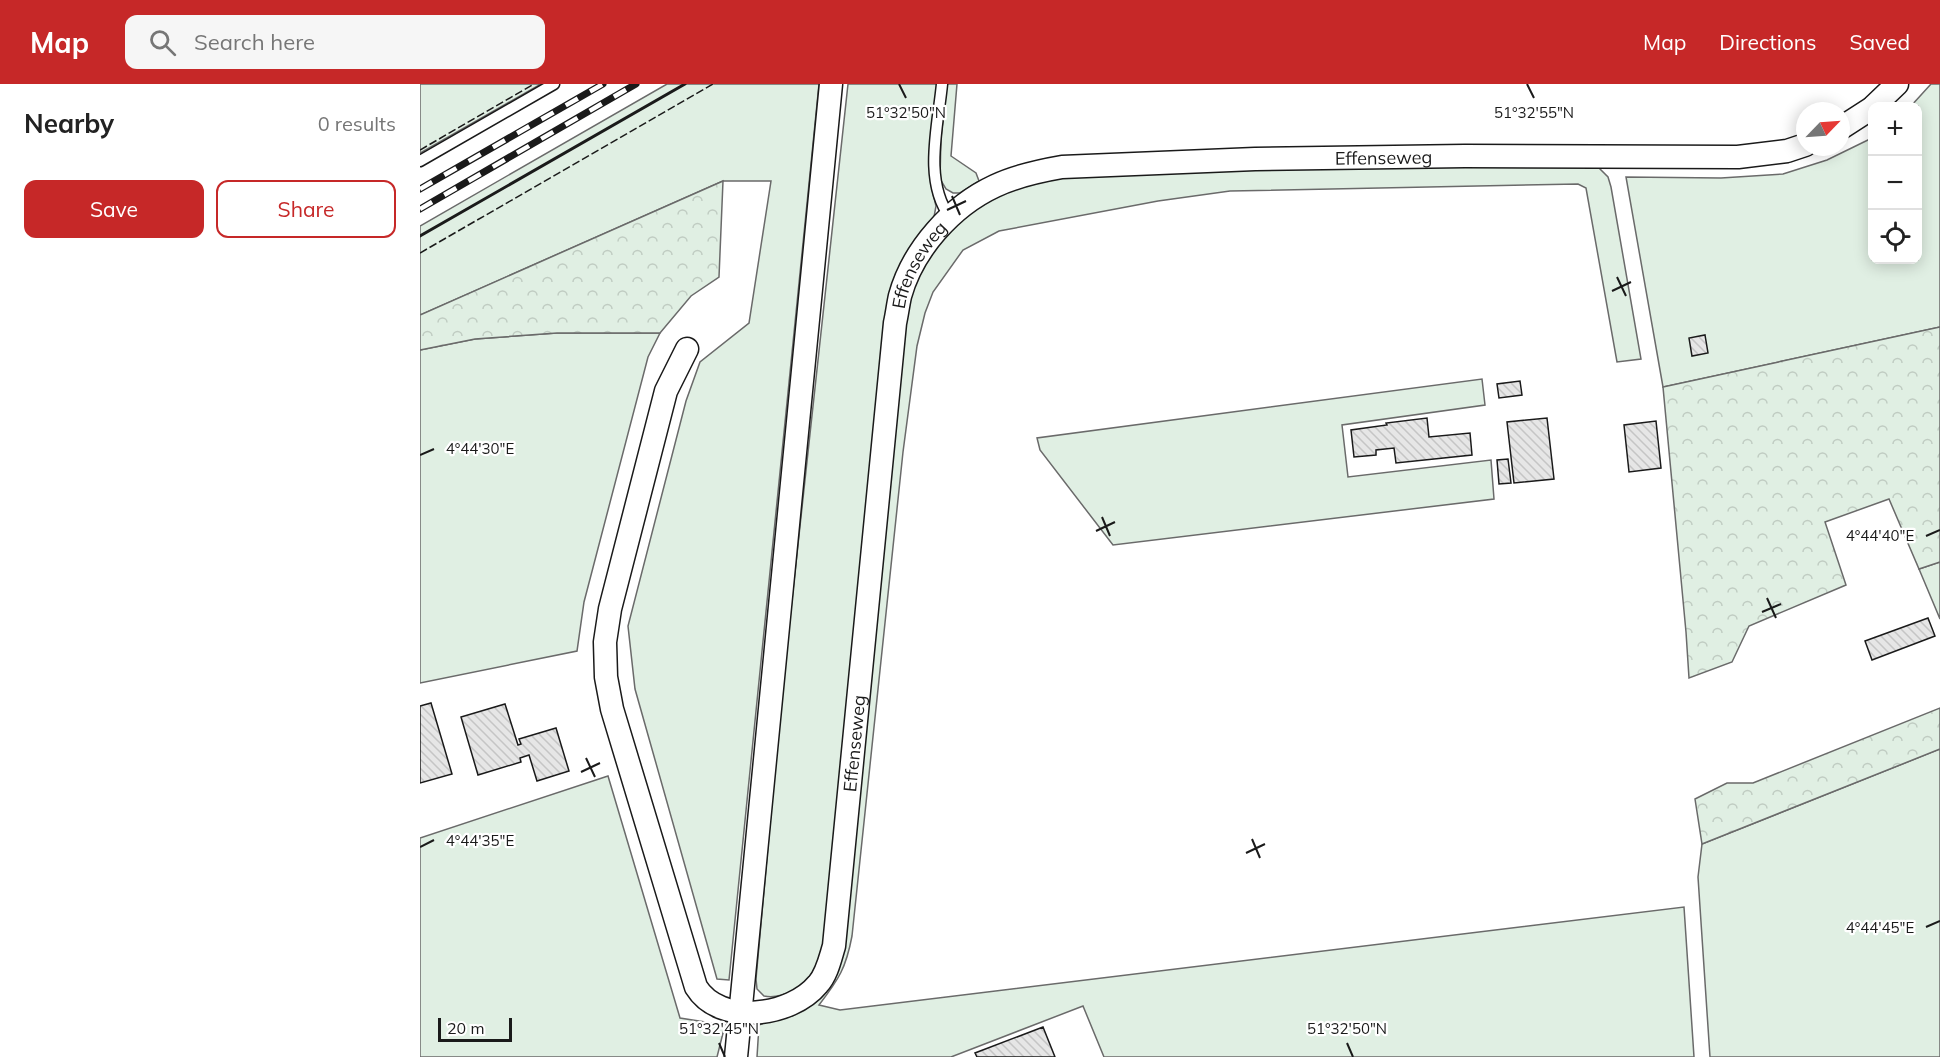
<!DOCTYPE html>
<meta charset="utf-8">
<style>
:root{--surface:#fff;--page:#f6f6f6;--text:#222;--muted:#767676;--line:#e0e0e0;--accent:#c62828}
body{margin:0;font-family:Mulish,sans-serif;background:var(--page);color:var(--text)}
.controls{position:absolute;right:18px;top:18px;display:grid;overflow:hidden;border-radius:12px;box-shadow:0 3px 15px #0003}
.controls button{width:54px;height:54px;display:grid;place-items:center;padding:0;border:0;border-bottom:2px solid var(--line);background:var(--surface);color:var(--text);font:30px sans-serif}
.compass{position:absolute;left:1376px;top:18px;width:54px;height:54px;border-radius:50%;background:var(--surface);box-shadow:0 3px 15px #0003;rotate:65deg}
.scale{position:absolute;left:18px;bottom:15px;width:74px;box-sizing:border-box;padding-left:6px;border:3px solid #1a1a1a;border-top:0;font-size:16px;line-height:21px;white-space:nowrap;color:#1a1a1a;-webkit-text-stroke:4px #fff;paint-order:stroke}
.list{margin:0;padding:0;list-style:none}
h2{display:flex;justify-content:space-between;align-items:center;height:78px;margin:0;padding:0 24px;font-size:26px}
h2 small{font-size:20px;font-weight:400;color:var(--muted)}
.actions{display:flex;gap:12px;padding:18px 24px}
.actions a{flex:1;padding:14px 0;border:2px solid var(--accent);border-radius:12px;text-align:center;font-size:21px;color:var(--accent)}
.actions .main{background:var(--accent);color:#fff}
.icon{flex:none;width:33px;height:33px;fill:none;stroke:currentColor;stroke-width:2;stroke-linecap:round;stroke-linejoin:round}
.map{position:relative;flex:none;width:1520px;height:973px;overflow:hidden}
header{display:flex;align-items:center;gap:36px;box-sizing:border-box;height:84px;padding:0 30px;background:var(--accent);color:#fff}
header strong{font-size:28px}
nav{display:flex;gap:33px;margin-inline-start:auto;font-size:21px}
.search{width:420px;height:54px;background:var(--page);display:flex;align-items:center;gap:15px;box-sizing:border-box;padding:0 21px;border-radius:12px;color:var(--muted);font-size:22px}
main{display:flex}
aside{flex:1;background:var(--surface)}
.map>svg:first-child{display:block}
.green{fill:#e0efe3;stroke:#6a6a6a;stroke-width:1.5}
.forest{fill:url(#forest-crowns);stroke:#6a6a6a;stroke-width:1.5}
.building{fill:url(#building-back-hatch);stroke:#1a1a1a;stroke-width:1.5}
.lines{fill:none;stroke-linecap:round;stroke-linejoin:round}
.service-casing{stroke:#1a1a1a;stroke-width:13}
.minor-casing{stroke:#1a1a1a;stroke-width:25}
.service{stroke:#fff;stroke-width:10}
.minor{stroke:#fff;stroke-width:22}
.rail-casing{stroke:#1a1a1a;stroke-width:7}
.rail{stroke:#fff;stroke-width:4.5;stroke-dasharray:14;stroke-linecap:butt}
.fence{stroke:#1a1a1a;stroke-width:1.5;stroke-dasharray:8 3;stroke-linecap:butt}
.wall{stroke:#1a1a1a;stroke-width:3}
.ticks{fill:none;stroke:#1a1a1a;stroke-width:2}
.labels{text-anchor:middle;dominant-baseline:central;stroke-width:4.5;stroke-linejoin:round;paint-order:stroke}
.street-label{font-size:18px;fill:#1a1a1a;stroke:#fff}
.ticks-label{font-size:15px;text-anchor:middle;fill:#1a1a1a;stroke:#fff;stroke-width:4.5;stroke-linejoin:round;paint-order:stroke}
</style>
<header>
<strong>Map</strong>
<div class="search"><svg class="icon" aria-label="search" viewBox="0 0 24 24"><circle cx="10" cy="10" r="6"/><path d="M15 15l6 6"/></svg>Search here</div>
<nav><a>Map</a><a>Directions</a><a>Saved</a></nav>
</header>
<main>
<aside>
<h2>Nearby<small>0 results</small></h2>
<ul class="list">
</ul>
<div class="actions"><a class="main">Save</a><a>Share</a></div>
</aside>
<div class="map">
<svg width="1520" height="973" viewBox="0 0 1520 973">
<defs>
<pattern id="forest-crowns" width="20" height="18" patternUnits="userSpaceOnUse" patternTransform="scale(1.5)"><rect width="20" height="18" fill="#e0efe3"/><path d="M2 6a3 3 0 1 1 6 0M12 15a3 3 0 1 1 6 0" fill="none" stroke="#c0ccc2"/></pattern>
<pattern id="building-back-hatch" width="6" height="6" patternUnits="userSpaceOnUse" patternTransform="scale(1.5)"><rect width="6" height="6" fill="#e6e6e6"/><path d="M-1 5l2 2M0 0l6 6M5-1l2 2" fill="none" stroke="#c5c5c5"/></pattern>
</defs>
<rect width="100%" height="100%" fill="#fff"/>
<path class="green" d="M0,0H121L0,69Z
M247,0H399L309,896L297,895L215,605L208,542L266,317L280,278L329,239L351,97H303L0,231V142Z
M428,0H517L511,101L516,122L514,133L487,177L405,855C398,878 395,895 372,907C362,912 354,914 344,912L337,905L336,895L361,617Z
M527,0H537L531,72L556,89L559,97L540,109H533L526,105L520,95L521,54Z
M1511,0H1520V243L1243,303L1206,93L1301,94L1363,90L1407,76L1452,54V176H1498V22H1491Z
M1175,80L1188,93L1191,103L1221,275L1197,278L1166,104L1158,100L810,107L738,117L579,147L543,166L513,208L505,229L497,262L483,368L432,852C426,884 419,895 399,921L420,926L1264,823L1274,973H684L663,922L531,973H337L339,941L372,927L402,905L485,221L497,191L533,141L578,108L650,89Z
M137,249H240L228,273L164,518L157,567L0,599V266L55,255Z
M1062,295L1065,321L922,341L928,393L1071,376L1074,415L693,461L620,366L617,354Z
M1520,478V535L1499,485Z
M1520,665V973H1290L1278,793L1282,760Z
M188,692L260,934L305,941L297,973H0V754Z"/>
<path class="forest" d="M303,97L299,193L271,212L240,249H137L55,255L0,266V231Z
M1520,243V478L1499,485L1469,415L1405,438L1426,501L1329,542L1312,578L1269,594L1266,548L1243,303Z
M1520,624V665L1282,760L1275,715L1307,699H1333Z"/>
<path class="building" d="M1285,251L1288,269L1272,272L1269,254Z
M1100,297L1102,311L1079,314L1077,300Z
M1007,334L1009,353L1050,349L1052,371L976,379L974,364L956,366V371L934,373L931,346L967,341L966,339Z
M1127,334L1134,395L1094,399L1087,338Z
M1236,337L1241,384L1209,388L1204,341Z
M1088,375L1091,399L1079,400L1077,376Z
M1508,534L1515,552L1452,576L1445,557Z
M11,619L32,690L0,699V622Z
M85,620L98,661L101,660L99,655L136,644L149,687L117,697L109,671L100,674L101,678L58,691L41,633Z
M623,943L635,973H557L555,969Z"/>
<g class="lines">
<g class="service-casing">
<path id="service" d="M522,0C518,42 503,97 530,133
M0,77L134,0"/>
</g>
<g class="minor-casing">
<g id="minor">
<path d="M1454,22L1477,0"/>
<path d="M1421,44L1452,24"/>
<path id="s1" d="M267,265L246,307L190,525L185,558L186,593L192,625L276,903C300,942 371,933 398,900C407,890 410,875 414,862L475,239C477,230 478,221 480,212C493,165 532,122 575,102C596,92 619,87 642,83L835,75L1045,72L1318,73L1367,67L1385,61"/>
<path d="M316,973L411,0"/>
</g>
</g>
<use href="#service" class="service"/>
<use href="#minor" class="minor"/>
<g class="rail-casing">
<path id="rail" d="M0,105L183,0
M0,125L216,0"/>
</g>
<use href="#rail" class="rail"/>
<path class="fence" d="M0,66L114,0
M0,169L293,0"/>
<path class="wall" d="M0,152L265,0"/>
</g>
<path class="ticks" d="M479,0L486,14M1107,0L1114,14M532,112L540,131M527,126L546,117M1197,193L1206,212M1192,207L1211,198M0,371L14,365M682,433L690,452M676,447L695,438M1506,452L1520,446M1347,514L1356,534M1342,528L1361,520M166,674L175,693M161,688L180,679M832,755L840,774M0,763L14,756M826,769L845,760M1506,843L1520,837M299,959L305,973M927,959L933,973"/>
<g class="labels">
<g class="street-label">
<text stroke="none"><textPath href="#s1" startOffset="2038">Effenseweg</textPath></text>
<text stroke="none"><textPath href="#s1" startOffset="1533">Effenseweg</textPath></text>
<text stroke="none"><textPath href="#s1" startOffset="1047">Effenseweg</textPath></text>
</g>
</g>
<g class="ticks-label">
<text x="486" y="34">51°32'50"N</text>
<text x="1114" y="34">51°32'55"N</text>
<text x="60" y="370">4°44'30"E</text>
<text x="1460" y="457">4°44'40"E</text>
<text x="60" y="762">4°44'35"E</text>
<text x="1460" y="849">4°44'45"E</text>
<text x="299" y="950">51°32'45"N</text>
<text x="927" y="950">51°32'50"N</text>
</g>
</svg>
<div class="controls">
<button>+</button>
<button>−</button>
<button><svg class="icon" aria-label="locate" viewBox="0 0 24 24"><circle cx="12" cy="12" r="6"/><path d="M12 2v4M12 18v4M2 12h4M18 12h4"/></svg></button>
</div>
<svg class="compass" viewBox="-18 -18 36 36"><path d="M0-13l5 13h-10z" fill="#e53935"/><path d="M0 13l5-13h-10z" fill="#767676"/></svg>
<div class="scale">20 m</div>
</div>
</main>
